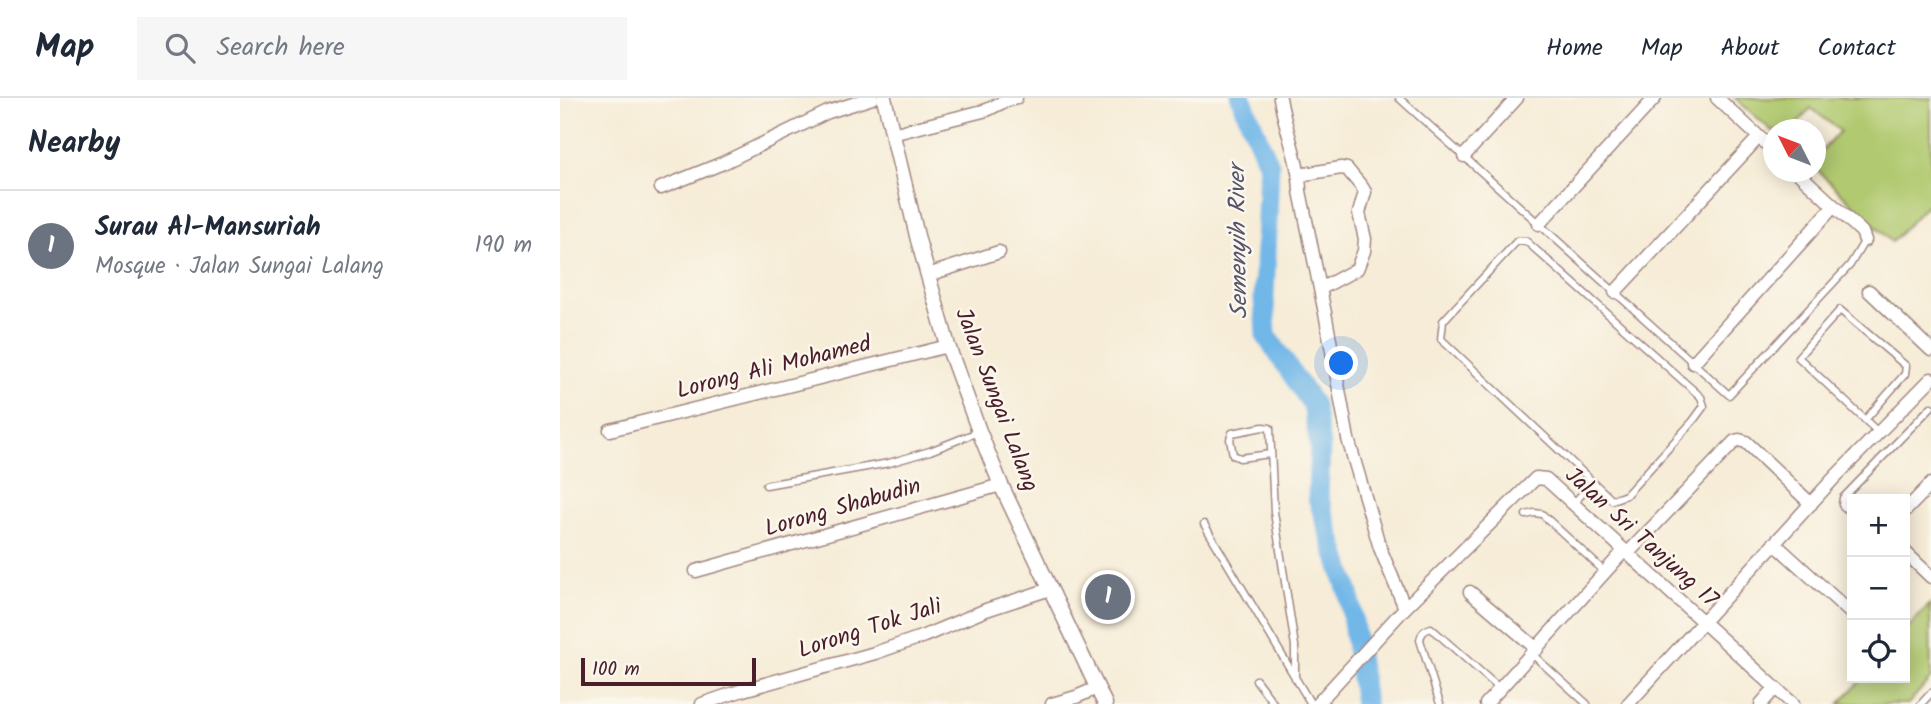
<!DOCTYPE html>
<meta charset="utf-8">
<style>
:root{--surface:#fff;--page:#f6f6f7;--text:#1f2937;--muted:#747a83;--line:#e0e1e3;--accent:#7c3aed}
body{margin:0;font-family:Kalam,sans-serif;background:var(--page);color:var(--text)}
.controls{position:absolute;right:21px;bottom:21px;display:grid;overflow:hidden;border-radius:0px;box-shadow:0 4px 18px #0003}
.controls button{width:63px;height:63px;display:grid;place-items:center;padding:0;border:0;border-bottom:2px solid var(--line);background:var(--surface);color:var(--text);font:35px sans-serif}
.compass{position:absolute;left:1203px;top:21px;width:63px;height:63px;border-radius:50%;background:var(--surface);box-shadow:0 4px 18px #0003;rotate:312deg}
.scale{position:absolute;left:21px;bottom:18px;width:175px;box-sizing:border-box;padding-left:7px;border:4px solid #4a1f2b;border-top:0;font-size:19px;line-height:24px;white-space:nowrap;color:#4a1f2b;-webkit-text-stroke:5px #fbf7ec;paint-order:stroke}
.you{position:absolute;left:782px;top:266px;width:24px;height:24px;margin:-18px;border:5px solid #fff;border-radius:50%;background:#1a73e8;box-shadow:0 0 0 10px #1a73e833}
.badge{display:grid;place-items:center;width:46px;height:46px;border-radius:50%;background:var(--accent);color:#fff;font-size:23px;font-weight:700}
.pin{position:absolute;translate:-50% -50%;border:4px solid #fff;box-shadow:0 2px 7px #0006}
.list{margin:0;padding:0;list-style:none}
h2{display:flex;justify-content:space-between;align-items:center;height:91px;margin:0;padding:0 28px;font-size:30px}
h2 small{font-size:23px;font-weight:400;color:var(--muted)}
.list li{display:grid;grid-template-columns:46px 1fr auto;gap:21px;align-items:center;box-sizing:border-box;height:112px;padding:0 28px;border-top:2px solid var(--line)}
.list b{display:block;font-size:26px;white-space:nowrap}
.list p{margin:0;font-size:23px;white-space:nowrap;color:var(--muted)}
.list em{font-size:23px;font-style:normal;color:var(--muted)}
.icon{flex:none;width:38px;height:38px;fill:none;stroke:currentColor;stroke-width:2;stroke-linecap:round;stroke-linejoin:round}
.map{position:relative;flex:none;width:1371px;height:606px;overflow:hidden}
header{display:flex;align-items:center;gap:42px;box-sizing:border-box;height:98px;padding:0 35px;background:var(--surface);border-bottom:2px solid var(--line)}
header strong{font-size:33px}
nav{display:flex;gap:38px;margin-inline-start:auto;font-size:24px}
.search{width:490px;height:63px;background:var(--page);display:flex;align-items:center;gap:18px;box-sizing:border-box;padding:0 24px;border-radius:0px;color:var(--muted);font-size:26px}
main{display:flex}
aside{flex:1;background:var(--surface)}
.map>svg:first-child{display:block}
.green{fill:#b1c96f;stroke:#7e744d;stroke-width:2}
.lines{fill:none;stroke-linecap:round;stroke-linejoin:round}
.river{stroke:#71b7e8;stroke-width:21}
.service-casing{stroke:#a08681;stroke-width:9}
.minor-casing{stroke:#a08681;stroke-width:15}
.tertiary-casing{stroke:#a08681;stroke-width:17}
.service{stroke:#fff;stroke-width:6}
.minor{stroke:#fff;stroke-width:12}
.tertiary{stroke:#fff;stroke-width:14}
.labels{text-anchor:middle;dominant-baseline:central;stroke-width:5;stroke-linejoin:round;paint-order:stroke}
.street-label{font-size:23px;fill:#4a1f2b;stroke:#fbf7ec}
.water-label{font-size:24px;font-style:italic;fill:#58546d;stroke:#fbf7ec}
</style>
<header>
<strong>Map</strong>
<div class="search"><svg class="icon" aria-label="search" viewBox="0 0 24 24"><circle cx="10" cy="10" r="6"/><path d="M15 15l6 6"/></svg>Search here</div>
<nav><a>Home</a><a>Map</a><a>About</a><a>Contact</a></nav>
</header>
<main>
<aside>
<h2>Nearby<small></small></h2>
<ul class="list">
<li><span class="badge" style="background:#6b7280">1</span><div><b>Surau Al-Mansuriah</b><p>Mosque · Jalan Sungai Lalang</p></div><em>190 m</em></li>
</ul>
</aside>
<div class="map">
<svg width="1371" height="606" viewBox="0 0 1371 606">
<rect width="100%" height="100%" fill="#fbf7ec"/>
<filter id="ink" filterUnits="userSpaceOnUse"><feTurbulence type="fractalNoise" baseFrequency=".0143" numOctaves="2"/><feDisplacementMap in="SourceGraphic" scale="14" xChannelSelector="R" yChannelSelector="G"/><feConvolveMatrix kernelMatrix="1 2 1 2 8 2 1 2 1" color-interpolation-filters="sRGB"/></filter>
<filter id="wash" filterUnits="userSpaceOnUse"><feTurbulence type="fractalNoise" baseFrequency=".00686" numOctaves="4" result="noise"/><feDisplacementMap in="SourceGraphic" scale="28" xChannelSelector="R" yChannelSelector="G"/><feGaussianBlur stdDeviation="1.57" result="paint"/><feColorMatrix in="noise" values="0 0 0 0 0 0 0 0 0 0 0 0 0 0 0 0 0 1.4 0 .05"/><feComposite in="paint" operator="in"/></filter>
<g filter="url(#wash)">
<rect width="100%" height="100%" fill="#f6ecd7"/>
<path class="green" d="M1175,0H1371V102L1332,144L1256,71V59L1280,33L1251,10L1232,31L1213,32V34Z
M1370,506L1371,580L1348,606H1279L1303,580H1345V533Z"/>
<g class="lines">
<path class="river" d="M681,0L709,67L704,200L706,237L753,307L760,348L758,399L789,496L805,606"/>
</g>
</g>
<g filter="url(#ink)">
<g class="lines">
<g class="service-casing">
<path id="service" d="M839,0L1169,297L1290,167L1305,142
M957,143H966L1141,299L1144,308L1133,323L1066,397L1052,402L881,241L883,223Z
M1306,321L1345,276L1346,268L1280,212L1238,259L1319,335
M710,356L680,360L673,357L670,341L672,335L703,329L710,330L714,414L735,548V580
M206,387L329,365L370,353L418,334
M1013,406L1033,384
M1292,416L1282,407L1283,400L1371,309
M966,417L974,415L982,416L1045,474
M644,426L751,606
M972,556L1027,606
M696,582L714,606
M880,606L860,542C861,535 864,532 871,530L939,590
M1361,606L1371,595"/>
</g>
<g class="minor-casing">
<path id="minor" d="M720,0C725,32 739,61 740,93L766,220L788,341L820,450L845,510
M1157,0L1213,52
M332,36L427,12L443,4L456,0
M904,58L957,0
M1237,74L1302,134L1305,142
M739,77L781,70L787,71L802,89L805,94L799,115L805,141L804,153L797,171L760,191
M101,90L163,65L268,14L312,0
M979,126L1095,0
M368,177L439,154
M1309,193L1371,252
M1055,194L1199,39
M1133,265L1274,108
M50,332L388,248
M1345,413L1371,386
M1214,445L1292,516
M1345,454L1371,479
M1067,456L1175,343L1179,342L1186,344L1251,406
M136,473L441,387
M910,494L977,551
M142,606L183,592L315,555L364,538L426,512L490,491
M492,606L516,599L537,590
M757,606L845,510L976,380L986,381L1233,606
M926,606L1064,453
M1068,606L1275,379L1371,281
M1201,606L1215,590"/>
</g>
<g class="tertiary-casing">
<path id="tertiary" d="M324,0L358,142L388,248L419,333L441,387L545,606"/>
</g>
<use href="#service" class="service"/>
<use href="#minor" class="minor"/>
<use href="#tertiary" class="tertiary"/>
</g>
</g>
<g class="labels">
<g class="street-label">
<text transform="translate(214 270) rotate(-14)">Lorong Ali Mohamed</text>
<text transform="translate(436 302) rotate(69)">Jalan Sungai Lalang</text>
<text transform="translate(283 410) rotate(-16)">Lorong Shabudin</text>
<text transform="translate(1081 440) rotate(42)">Jalan Sri Tanjung 17</text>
<text transform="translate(310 531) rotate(-18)">Lorong Tok Jali</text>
</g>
<g class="water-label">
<text transform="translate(679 144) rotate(-91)">Semenyih River</text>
</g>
</g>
</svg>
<div class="controls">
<button>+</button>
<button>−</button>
<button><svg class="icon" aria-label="locate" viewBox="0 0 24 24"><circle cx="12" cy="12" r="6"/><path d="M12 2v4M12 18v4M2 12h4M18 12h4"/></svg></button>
</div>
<svg class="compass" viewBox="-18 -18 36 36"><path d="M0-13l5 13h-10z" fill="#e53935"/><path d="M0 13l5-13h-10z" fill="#747a83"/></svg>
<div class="scale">100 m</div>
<div class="you"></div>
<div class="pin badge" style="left:548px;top:499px;background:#6b7280">1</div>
</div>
</main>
